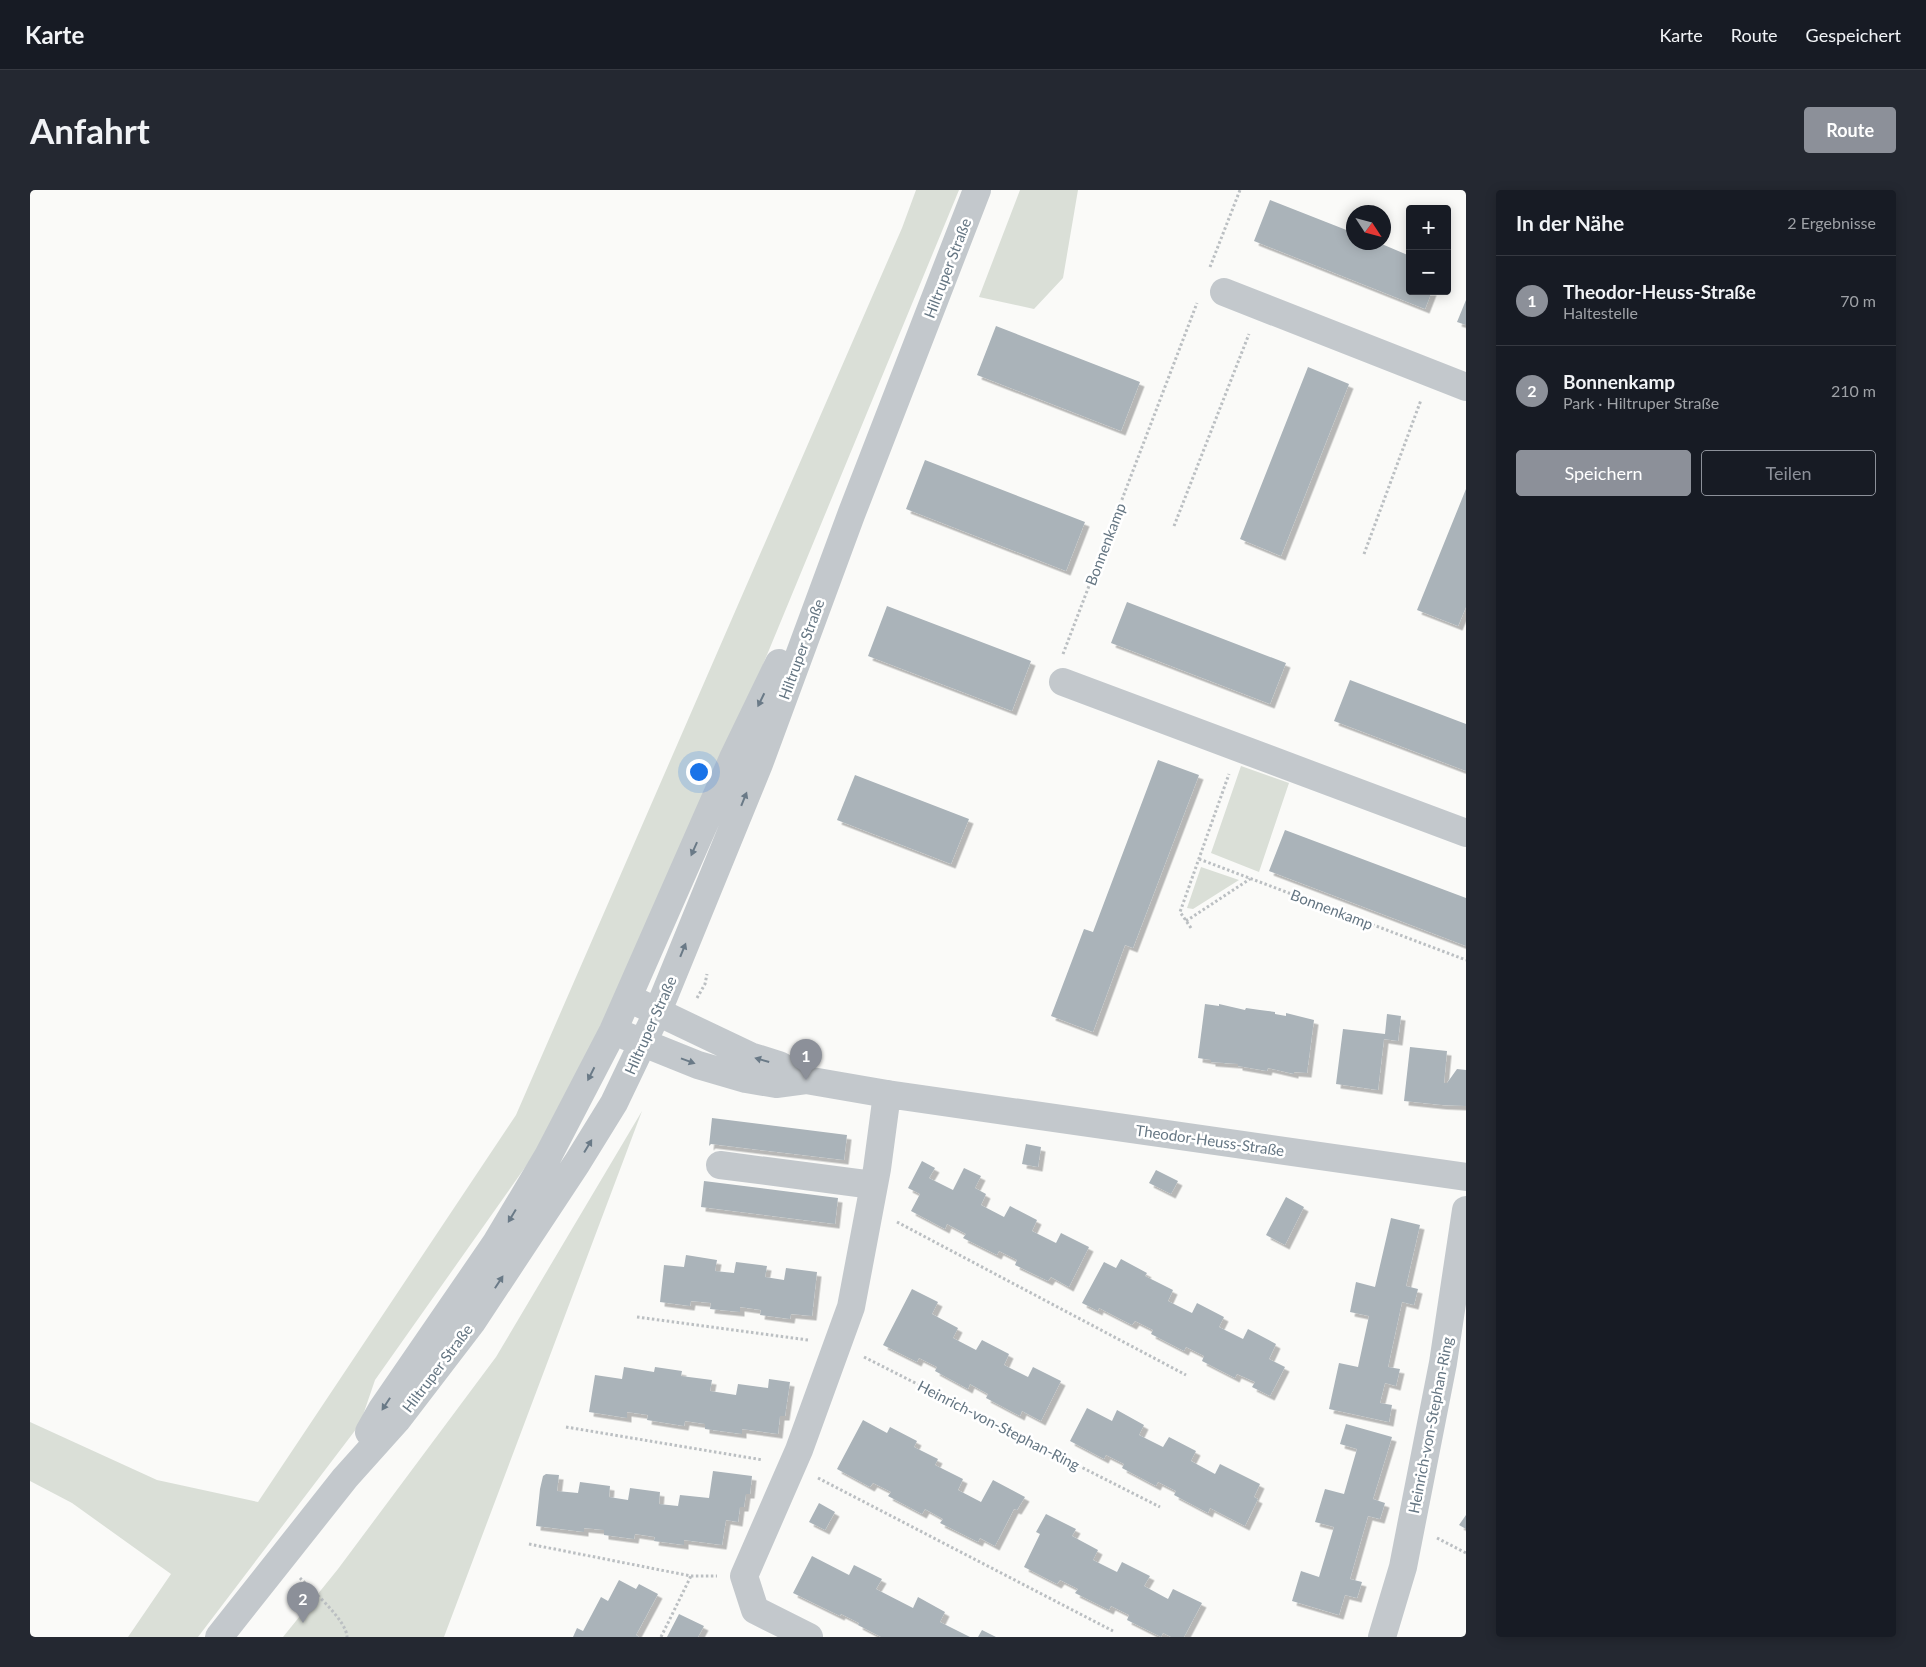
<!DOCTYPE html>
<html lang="de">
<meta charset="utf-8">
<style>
:root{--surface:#171b24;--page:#242831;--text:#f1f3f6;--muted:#9ea1a6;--line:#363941;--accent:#8c9099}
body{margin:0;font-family:Lato,sans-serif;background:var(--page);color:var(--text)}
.controls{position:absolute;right:15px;top:15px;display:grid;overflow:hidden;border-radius:5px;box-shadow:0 2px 12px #0003}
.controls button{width:45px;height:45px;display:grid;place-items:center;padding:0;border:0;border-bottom:1px solid var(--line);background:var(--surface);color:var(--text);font:25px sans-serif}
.compass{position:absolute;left:1316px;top:15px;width:45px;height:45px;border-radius:50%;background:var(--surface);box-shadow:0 2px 12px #0003;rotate:126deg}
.you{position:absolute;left:668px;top:581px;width:18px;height:18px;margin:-12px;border:4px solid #fff;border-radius:50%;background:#1a73e8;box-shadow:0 0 0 8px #1a73e833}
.badge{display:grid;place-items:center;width:32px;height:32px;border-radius:50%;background:var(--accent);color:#fff;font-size:16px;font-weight:700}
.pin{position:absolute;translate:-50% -41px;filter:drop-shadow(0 1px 2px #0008)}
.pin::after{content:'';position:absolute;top:26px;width:18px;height:15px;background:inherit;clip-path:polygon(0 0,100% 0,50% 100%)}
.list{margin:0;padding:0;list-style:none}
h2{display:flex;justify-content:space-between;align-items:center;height:65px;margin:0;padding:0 20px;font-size:21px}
h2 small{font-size:16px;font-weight:400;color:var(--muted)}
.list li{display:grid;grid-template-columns:32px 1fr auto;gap:15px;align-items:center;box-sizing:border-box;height:90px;padding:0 20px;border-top:1px solid var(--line)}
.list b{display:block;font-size:19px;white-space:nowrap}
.list p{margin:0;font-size:16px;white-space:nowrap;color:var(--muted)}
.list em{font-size:16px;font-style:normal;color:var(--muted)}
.actions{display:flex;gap:10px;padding:15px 20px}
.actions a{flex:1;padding:11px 0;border:1px solid var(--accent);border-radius:5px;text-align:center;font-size:18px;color:var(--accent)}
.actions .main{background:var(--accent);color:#fff}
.map{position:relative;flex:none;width:1436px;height:1447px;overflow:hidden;border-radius:5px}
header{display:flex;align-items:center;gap:30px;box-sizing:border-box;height:70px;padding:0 25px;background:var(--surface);border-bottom:1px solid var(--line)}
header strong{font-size:24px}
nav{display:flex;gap:28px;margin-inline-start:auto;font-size:18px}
.intro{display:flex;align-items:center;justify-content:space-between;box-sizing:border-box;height:120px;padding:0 30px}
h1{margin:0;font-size:35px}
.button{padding:12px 22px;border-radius:5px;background:var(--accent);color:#fff;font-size:18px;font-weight:700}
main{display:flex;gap:30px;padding:0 30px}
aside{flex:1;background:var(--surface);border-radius:5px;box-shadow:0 2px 12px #0003}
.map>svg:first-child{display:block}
.green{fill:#dadfd7}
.building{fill:#aab3b9;filter:url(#shadow)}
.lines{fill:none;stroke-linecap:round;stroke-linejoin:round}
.path{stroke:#bbbfc2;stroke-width:3;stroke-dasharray:2.5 2.5;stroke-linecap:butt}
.minor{stroke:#c3c8cc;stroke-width:28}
.oneway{fill:#6a7a87}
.labels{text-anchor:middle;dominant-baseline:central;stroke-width:5;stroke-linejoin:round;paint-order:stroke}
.street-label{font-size:15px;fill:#657683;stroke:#fff}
</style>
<header>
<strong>Karte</strong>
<nav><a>Karte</a><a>Route</a><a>Gespeichert</a></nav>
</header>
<div class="intro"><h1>Anfahrt</h1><a class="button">Route</a></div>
<main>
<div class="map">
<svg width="1436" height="1447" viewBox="0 0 1436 1447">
<defs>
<filter id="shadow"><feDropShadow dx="4.5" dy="4.5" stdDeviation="0" flood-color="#0004"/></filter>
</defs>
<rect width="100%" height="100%" fill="#fafaf8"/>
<path class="green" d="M886,0H929L654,666L532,925L345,1190L330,1234L168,1447H98L141,1384L42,1313L0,1291V1232L127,1290L228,1312L486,925L872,38Z
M990,0H1048L1033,88L1004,119L949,107Z
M1211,576L1259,593L1229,682L1181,663Z
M1171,677L1209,690L1163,719L1157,718Z
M612,921L414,1447H253L308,1379L466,1167Z"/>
<path class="building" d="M1240,10L1324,43V52H1347L1380,66V101H1402L1395,119L1224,51Z
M1436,110V135L1427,132Z
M966,136L1110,192L1091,241L947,185Z
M1278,177L1319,194L1251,366L1210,349Z
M895,270L1055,332L1036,381L876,319Z
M1436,299V417L1428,436L1387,420Z
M1097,412L1256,473L1240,514L1081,453Z
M857,416L1001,471L982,521L838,466Z
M1320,490L1436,534V581L1304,531Z
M1128,570L1169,585L1103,758L1095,755L1063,842L1021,826L1054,739L1063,742Z
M825,585L939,629L921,674L807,630Z
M1255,640L1436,708V756L1239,681Z
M1175,814L1189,816V814L1215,820L1216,818L1230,820L1245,822V824L1256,826V823L1284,830L1277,883L1264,882V884L1238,878L1237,881L1208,876V874L1181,872V870L1168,868Z
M1357,824L1371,826L1368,851L1354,849L1348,900L1306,894L1313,839L1355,844Z
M1380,857L1417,861L1414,893H1417L1427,879L1436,880V916L1412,915L1374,911Z
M682,928L817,945L814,970L681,954L679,956Z
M996,954L1011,957L1008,977L992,974Z
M892,971L905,978L899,988L923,1000L934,978L951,986L945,998L956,1004L951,1015L974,1027L980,1016L1007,1030L1002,1041L1026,1053L1031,1043L1059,1057L1039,1097L1021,1087L1018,1091L985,1075L987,1070L969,1061L967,1065L933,1048L936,1044L917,1034L915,1039L881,1021L890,1004L878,998Z
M1126,980L1148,991L1141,1004L1119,993Z
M674,991L808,1008L805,1034L671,1017Z
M1256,1007L1274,1017L1255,1055L1236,1045Z
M1361,1028L1390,1035L1376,1096L1388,1099L1384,1115L1372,1112L1358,1177L1370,1179L1366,1196L1355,1193L1350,1213L1362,1215L1359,1232L1299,1219L1309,1173L1328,1177L1339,1126L1320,1122L1326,1092L1345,1097Z
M656,1065L687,1070L685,1081L704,1083L706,1072L737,1076L735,1087L754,1090L756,1078L787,1082L782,1126L761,1124L760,1129L730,1125L731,1120L710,1117V1122L680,1119L681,1113L661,1111L660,1116L630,1112L634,1075L654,1077Z
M1091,1069L1117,1083L1115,1086L1143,1100L1138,1111L1162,1123L1167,1113L1194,1127L1189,1137L1213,1149L1218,1139L1246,1154L1239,1169L1255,1177L1240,1206L1222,1197L1225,1192L1207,1184L1205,1188L1172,1171L1174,1166L1156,1157L1154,1161L1121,1144L1123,1140L1105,1131L1102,1135L1069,1118L1068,1121L1052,1113L1074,1072L1086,1078Z
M882,1099L908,1112L902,1124L928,1138L923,1148L946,1160L952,1150L979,1164L974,1175L998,1187L1003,1177L1031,1191L1011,1231L992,1221L990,1226L956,1208L958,1204L940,1194L938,1199L905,1181L907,1177L889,1168L887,1172L853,1155Z
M594,1177L624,1182L625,1177L652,1181L651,1186L682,1190L680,1201L706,1205L708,1194L738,1198L739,1189L760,1192L755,1226H750L748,1244L712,1239V1244L675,1239V1234L655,1231L654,1236L617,1230L618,1225L597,1222V1228L559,1222L565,1185L592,1189Z
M1057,1218L1082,1231L1087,1220L1114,1235L1109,1245L1133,1257L1139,1247L1166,1261L1161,1271L1185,1284L1190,1274L1230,1294L1224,1307L1228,1309L1215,1336L1180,1318L1178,1323L1144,1305L1146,1301L1128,1292L1126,1296L1092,1278L1094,1274L1076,1265L1074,1269L1040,1251Z
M833,1230L857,1243L860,1237L887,1251L884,1257L908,1269L905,1275L933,1289L928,1300L951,1312L963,1290L995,1307L987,1320L984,1319L965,1356L950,1348L948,1352L910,1333L913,1329L895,1319L892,1324L858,1306L861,1302L843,1293L840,1297L807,1279Z
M1316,1234L1362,1247L1343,1309L1355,1313L1350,1329L1338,1326L1320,1389L1332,1392L1327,1408L1315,1405L1309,1425L1262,1411L1271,1381L1289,1387L1304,1337L1285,1332L1295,1299L1314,1304L1327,1259L1310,1254Z
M683,1281L722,1286L720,1304H716L714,1317H710L708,1332L696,1330L692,1355L654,1350V1355L624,1351L625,1347L605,1344L604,1349L574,1345V1340L554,1338V1342L506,1336L510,1299L513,1286L516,1284L529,1285L527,1301L548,1303L550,1292L580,1296L579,1307L598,1310L600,1298L630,1302L629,1314L648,1316L650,1305L679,1308Z
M789,1313L805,1322L795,1340L779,1332Z
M1016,1324L1046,1339L1042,1346L1068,1360L1063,1370L1087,1382L1092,1372L1120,1386L1114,1396L1138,1409L1143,1399L1172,1413L1154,1447H1141L1133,1443L1131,1447L1097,1430L1099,1425L1081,1416L1079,1420L1045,1403L1048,1399L1030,1390L1027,1394L994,1377L1010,1344L1006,1342Z
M1436,1325V1339L1429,1335Z
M782,1366L819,1385L824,1375L852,1389L846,1399L883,1418L888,1407L915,1422L910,1432L940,1447H851L828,1435L829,1433L811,1424L810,1426L763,1403Z
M589,1390L606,1399L609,1394L628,1404L606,1445L609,1447H543L547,1438L553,1441L571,1407L578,1411Z
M649,1424L674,1436L668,1447H637Z
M952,1440L966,1447H948Z"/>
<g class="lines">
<path class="path" d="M1180,77L1210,0
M1144,336L1219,144
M1334,364L1391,210
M1033,464L1167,113
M1169,669L1436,770
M1156,731L1220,689
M1161,738L1150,722L1199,584
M667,808L675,794L677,784
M867,1032L1156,1185
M607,1127L778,1150
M834,1167L1130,1317
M536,1237L733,1270
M788,1288L1083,1441
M1407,1348L1436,1363
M499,1354L661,1386H687
M270,1388C282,1400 317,1431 317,1447
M631,1447L661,1386"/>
<path class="minor" d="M1194,102L1436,197
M1033,492L1436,643
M611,814L720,866L749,875L776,890
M596,846L668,875L716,889L746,894L776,890L857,904L1436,987
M690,975L843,995
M339,1242L352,1219L466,1053L518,966L583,841L704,566L749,473
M189,1447L315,1288L367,1230L442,1132L547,973L584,913L628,821L729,574L821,325L947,0
M779,1447L725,1420L714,1386L769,1260L821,1117L847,979L857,904
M1352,1447L1373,1377L1381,1336L1413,1173L1436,1020"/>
</g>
<defs><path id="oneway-solid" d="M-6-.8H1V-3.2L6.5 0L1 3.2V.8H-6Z" transform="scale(1.25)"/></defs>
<g class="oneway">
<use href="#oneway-solid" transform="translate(731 510) rotate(116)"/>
<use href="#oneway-solid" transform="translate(714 609) rotate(-68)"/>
<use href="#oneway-solid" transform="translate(664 659) rotate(114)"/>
<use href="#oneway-solid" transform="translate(653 760) rotate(-68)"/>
<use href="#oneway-solid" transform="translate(732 870) rotate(-164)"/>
<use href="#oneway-solid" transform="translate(658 871) rotate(20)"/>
<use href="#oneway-solid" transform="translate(561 884) rotate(117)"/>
<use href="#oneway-solid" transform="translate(558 956) rotate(-59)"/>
<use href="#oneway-solid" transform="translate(482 1026) rotate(121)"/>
<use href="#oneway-solid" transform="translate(469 1092) rotate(-57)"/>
<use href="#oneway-solid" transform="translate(356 1214) rotate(123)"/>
</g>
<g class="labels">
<g class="street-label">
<text transform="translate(917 78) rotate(-69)">Hiltruper Straße</text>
<text transform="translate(1075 354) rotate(-69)">Bonnenkamp</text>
<text transform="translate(771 459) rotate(-70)">Hiltruper Straße</text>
<text transform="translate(1302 719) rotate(21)">Bonnenkamp</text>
<text transform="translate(620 835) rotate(-66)">Hiltruper Straße</text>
<text transform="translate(1180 950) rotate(8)">Theodor-Heuss-Straße</text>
<text transform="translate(407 1178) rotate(-53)">Hiltruper Straße</text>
<text transform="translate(969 1235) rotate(27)">Heinrich-von-Stephan-Ring</text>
<text transform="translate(1400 1235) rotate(-79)">Heinrich-von-Stephan-Ring</text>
</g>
</g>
</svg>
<div class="controls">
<button>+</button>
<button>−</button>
</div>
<svg class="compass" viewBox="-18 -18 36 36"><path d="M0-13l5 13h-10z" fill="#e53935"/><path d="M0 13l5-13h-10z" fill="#9ea1a6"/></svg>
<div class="you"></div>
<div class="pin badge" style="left:776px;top:890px">1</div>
<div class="pin badge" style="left:273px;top:1433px">2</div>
</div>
<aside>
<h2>In der Nähe<small>2 Ergebnisse</small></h2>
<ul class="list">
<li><span class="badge">1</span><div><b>Theodor-Heuss-Straße</b><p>Haltestelle</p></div><em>70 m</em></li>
<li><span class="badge">2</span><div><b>Bonnenkamp</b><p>Park · Hiltruper Straße</p></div><em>210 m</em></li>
</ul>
<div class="actions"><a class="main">Speichern</a><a>Teilen</a></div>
</aside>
</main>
